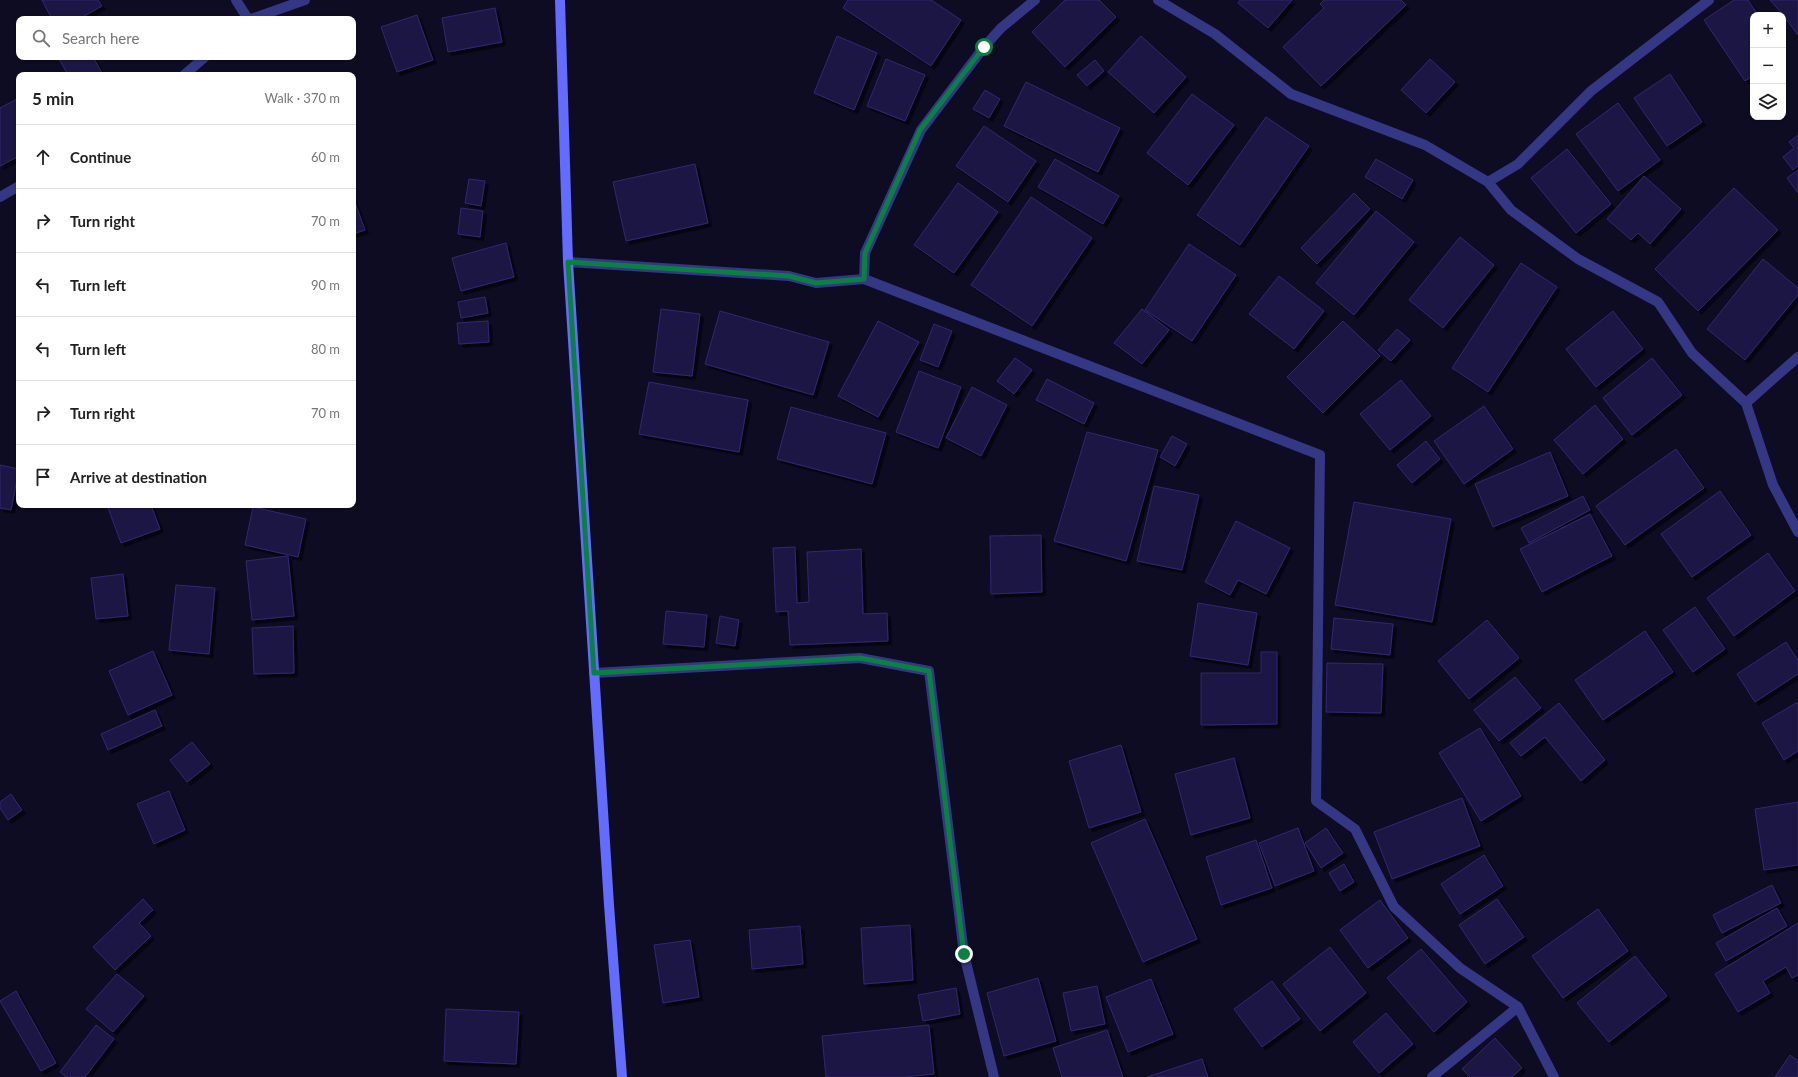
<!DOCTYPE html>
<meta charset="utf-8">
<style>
:root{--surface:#fff;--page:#f2f2f2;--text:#222;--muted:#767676;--line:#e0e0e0}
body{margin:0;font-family:Lato,sans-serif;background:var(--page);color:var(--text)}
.controls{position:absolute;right:12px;top:12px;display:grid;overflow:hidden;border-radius:8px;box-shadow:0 1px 3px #0004}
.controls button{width:36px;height:36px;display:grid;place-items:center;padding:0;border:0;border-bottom:1px solid var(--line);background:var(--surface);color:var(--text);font:20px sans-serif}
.stop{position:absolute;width:12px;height:12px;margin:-9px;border:3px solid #0b8043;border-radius:50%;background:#fff}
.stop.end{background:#0b8043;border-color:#fff;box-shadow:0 1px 4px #0008}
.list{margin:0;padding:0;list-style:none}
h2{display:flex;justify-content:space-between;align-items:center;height:52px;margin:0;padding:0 16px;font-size:17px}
h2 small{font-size:13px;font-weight:400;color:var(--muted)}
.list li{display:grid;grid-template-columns:26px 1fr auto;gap:12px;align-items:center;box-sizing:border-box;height:64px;padding:0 16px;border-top:1px solid var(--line)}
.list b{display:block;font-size:15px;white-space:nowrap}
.list em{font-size:13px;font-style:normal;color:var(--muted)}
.icon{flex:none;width:22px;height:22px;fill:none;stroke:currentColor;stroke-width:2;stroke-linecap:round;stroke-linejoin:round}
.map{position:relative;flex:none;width:1798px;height:1077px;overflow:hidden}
.search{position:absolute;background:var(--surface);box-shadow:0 1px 3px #0004;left:16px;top:16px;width:340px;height:44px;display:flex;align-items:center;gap:10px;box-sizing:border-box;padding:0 14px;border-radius:8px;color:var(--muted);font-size:15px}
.panel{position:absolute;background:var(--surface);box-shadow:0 1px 3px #0004;left:16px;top:72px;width:340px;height:436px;border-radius:8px}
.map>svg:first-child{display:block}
.building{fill:#1d1744;stroke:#312771;filter:url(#shadow)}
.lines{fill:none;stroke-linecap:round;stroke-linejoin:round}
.street{stroke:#343784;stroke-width:10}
.secondary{stroke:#646bff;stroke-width:10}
.route{stroke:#0b8043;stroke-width:5}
</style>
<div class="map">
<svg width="1798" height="1077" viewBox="0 0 1798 1077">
<defs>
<filter id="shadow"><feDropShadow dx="3.5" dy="3.5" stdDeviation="0" flood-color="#0009"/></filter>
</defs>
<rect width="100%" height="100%" fill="#0e0c22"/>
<path class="building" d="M42,0H98L102,6L79,19H52Z
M848,0H931L961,20L931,66L843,8Z
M1065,0H1099L1116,17L1065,67L1032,32Z
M1240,0H1292L1268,28L1238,3Z
M1324,0H1401L1406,5L1321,86L1283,47L1324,8L1320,4Z
M1734,0H1748L1758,15H1753V76L1745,81L1704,20Z
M1770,0H1798V35L1783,15Z
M495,8L502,42L448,52L442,18Z
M417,15L433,60L397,72L381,27Z
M837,36L877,53L854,110L814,93Z
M1141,36L1186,77L1154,113L1108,72Z
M58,57H93L103,75H68Z
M886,59L925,75L905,121L867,106Z
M1430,59L1455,82L1426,113L1401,90Z
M1095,60L1104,71L1087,86L1077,75Z
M1670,74L1702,122L1667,146L1634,98Z
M1026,82L1120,128L1098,172L1004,126Z
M985,90L1000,99L989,118L973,109Z
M1192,94L1234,125L1188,185L1147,153Z
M19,98V156L0,166V108Z
M1618,103L1660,160L1618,191L1576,134Z
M1266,117L1309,146L1240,245L1197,215Z
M984,126L1036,161L1008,202L956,166Z
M1798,135V166L1793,170L1783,157L1794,148L1789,142Z
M1567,149L1611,204L1576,233L1531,178Z
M1055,159L1119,196L1103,224L1038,187Z
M1376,159L1413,180L1402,199L1365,177Z
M695,164L708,223L626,241L613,182Z
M1798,170V193L1787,178Z
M1644,176L1681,209L1650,244L1638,233L1631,240L1607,219Z
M469,179L485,181L481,206L465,203Z
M958,183L998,212L954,273L914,245Z
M1734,188L1778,230L1698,311L1655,269Z
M1354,193L1370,209L1317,264L1301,248Z
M353,197L365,230L353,234Z
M1031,197L1092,238L1032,326L971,285Z
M461,208L483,211L480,237L458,234Z
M1376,211L1414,242L1354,315L1316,283Z
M1460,237L1494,265L1443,328L1409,300Z
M506,243L514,277L461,291L452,258Z
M1189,244L1236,275L1192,341L1145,310Z
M1763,259L1798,288V295L1745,360L1707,329Z
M1521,263L1557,287L1488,392L1452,368Z
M1279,276L1324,311L1294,349L1249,314Z
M485,297L488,313L461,318L458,302Z
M661,309L700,314L692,376L653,372Z
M1142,309L1169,330L1142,364L1114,343Z
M720,311L829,342L813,395L705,364Z
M1613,311L1643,349L1596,387L1566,349Z
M488,321L489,342L459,344L457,323Z
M878,321L919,342L878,417L838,396Z
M1343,321L1380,356L1323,413L1287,377Z
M934,324L952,331L938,367L920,360Z
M1397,329L1410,340L1391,361L1378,350Z
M1015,358L1032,370L1014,394L997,381Z
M1652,358L1682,395L1632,435L1603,398Z
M919,371L961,387L938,448L896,432Z
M1047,379L1094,403L1084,424L1036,400Z
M1401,380L1431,416L1390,450L1360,414Z
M649,382L748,400L739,452L639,434Z
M972,387L1007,405L981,456L946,438Z
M1595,405L1623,439L1583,474L1554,440Z
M1484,406L1513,449L1464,484L1434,441Z
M791,407L886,433L872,484L777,459Z
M1087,432L1158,450L1126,561L1054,541Z
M1172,436L1187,444L1175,466L1160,457Z
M1426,441L1440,459L1412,483L1397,465Z
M1676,449L1704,488L1625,545L1596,506Z
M1550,452L1568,496L1493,527L1475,484Z
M0,465L19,469L11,510L0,508Z
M1154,486L1199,495L1182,570L1137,561Z
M1720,491L1751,535L1692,577L1661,534Z
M1583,496L1590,510L1529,543L1521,528Z
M1354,502L1451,519L1432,622L1335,605Z
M107,505H151L160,529L121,543Z
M253,507L306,519L298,557L245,545Z
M1590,514L1612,556L1542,592L1520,549Z
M1236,521L1290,548L1266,594L1238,580L1230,595L1205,582Z
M1041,535L1042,592L991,594L990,536Z
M795,547L797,603L809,602L807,552L861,549L863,614L887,613L888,641L790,645L788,611L776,612L773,548Z
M1768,553L1795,591L1734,636L1707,598Z
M288,556L294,616L252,620L246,561Z
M123,574L128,616L96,619L91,578Z
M176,585L215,588L209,654L169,650Z
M1198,603L1257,613L1248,665L1190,656Z
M1695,607L1725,649L1693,672L1663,630Z
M666,611L707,615L704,647L663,644Z
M720,616L739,620L735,646L716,643Z
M1334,618L1393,624L1390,655L1331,649Z
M1487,620L1519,658L1469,699L1438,661Z
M293,626L294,673L254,674L252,628Z
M1645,631L1673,672L1603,720L1575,680Z
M1786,642L1798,660V674L1755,702L1737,674Z
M153,651L172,695L128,715L109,671Z
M1261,652H1277V724L1201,725V673H1261Z
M1327,663L1383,664L1381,713L1326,712Z
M1515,677L1541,708L1499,741L1474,710Z
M1798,702V751L1784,760L1762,723Z
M1559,703L1605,760L1581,781L1545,737L1521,756L1510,743Z
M155,710L162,726L108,750L101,734Z
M1480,728L1521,796L1481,821L1439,753Z
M192,742L210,764L187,782L170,760Z
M1121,745L1141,812L1089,828L1069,761Z
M1234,758L1250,818L1191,835L1175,774Z
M169,791L185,830L154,844L137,804Z
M11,794L22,810L8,820L0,808V802Z
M1462,798L1480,846L1392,879L1374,832Z
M1798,802V865L1764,870L1755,809Z
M1145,819L1197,939L1143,962L1091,843Z
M1298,828L1314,871L1275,886L1259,843Z
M1326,828L1343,853L1321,868L1305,843Z
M1256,840L1272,888L1221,905L1206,857Z
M1484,855L1503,886L1460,914L1441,884Z
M1344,864L1354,882L1340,891L1329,873Z
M1772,885L1781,903L1722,933L1713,915Z
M143,899L153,910L139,923L151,936L115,970L93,947Z
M1497,899L1524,937L1485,964L1459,925Z
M1380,900L1408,938L1368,968L1340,930Z
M1777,908L1787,926L1726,961L1716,943Z
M1598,909L1628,951L1563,998L1532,956Z
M1798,923V975L1792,978L1786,967L1763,981L1770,993L1738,1012L1715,974Z
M910,925L913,980L864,984L861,928Z
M800,926L803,964L752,969L749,930Z
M690,940L699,997L663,1003L654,945Z
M1330,947L1366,993L1320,1031L1283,984Z
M1421,949L1467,1002L1434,1032L1387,978Z
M1635,956L1667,996L1609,1042L1577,1003Z
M117,974L144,996L113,1032L86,1009Z
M1038,978L1056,1041L1004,1056L987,993Z
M1151,979L1173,1034L1128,1052L1106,997Z
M1272,981L1300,1019L1262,1047L1234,1009Z
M1097,986L1105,1024L1071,1031L1063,993Z
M956,988L960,1014L923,1021L918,995Z
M16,991L56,1063L41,1071L0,1001Z
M446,1009L519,1012L516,1064L444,1061Z
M1386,1013L1413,1044L1379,1073L1353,1042Z
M96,1025L114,1039L85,1077H66L60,1072Z
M929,1025L934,1074L905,1077H826L822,1036Z
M1107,1030L1123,1077H1062L1053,1048Z
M1495,1038L1522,1068L1512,1077H1470L1462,1069Z
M1790,1055L1798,1061V1077H1775Z
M1202,1059L1208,1077H1147Z"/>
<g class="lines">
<path class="street" d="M236,0L248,19
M1158,0L1215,34L1291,94L1425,145L1488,182L1511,210L1578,259L1658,302L1692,353L1746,403L1773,485L1798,532
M251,19L305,0
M184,75L205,57
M1488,182L1518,164L1591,91L1709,0
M0,197L19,186
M568,262L789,276L816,283L864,279L865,253L921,130L984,47L1001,28L1035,0
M864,279L1320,455L1316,801L1355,829L1394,907L1460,968L1518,1007L1554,1077
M1746,403L1798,357
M594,673L860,658L929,671L964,954L994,1077
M1432,1077L1518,1007"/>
<path class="secondary" d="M560,0L568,262L609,905L622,1077"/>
</g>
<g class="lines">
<path class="route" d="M964,954L929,671L860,658L594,673L568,262L789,276L816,283L864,279L865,253L920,130L984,47"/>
</g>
</svg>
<div class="controls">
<button>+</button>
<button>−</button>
<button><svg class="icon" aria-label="layers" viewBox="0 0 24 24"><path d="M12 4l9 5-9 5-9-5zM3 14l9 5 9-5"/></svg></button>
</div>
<div class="stop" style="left:984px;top:47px"></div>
<div class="stop end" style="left:964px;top:954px"></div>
<div class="search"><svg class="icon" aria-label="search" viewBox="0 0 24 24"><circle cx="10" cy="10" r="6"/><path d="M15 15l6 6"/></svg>Search here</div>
<section class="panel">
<h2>5 min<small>Walk · 370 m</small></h2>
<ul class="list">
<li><svg class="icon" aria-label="ahead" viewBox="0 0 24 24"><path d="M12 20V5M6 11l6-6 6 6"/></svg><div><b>Continue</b></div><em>60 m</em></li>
<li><svg class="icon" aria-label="right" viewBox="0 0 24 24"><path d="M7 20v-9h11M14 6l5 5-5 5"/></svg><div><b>Turn right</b></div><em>70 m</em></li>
<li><svg class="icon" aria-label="left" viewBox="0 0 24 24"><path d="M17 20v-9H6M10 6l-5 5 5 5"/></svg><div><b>Turn left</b></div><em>90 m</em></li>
<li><svg class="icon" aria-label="left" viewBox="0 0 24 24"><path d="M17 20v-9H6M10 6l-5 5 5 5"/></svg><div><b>Turn left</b></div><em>80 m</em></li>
<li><svg class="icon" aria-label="right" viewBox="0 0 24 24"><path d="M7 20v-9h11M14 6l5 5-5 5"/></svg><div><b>Turn right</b></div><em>70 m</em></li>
<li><svg class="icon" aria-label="arrive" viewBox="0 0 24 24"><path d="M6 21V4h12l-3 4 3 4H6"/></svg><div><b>Arrive at destination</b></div></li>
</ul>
</section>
</div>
